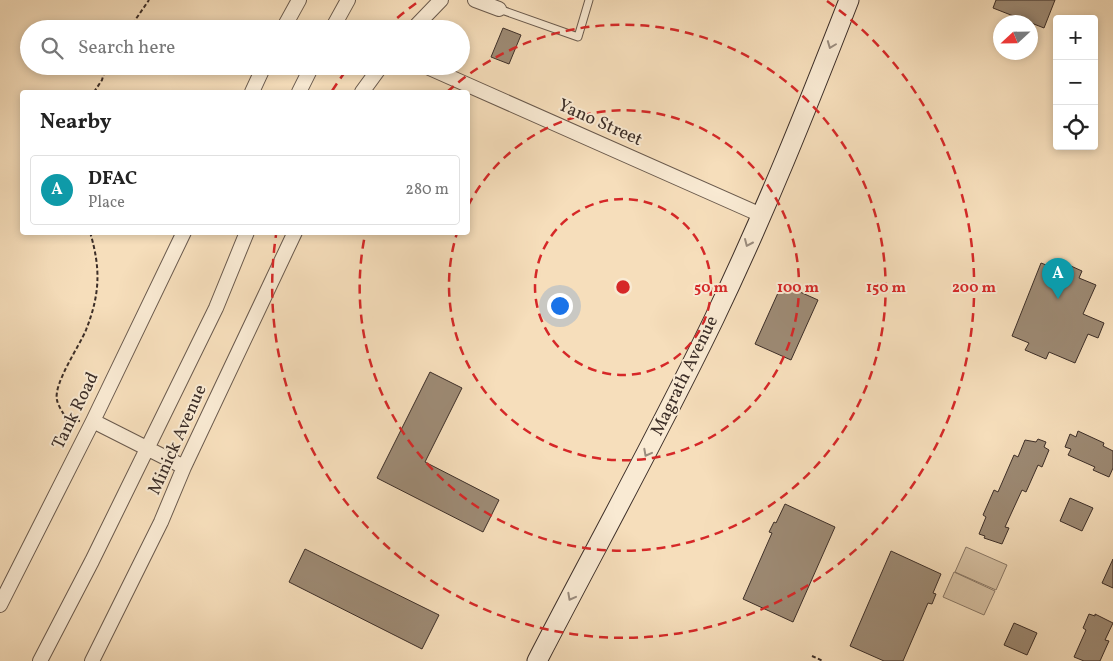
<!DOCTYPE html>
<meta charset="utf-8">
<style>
:root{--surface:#fff;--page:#f2f2f2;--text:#222;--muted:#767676;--line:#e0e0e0;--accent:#d93025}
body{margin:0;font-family:Vollkorn,serif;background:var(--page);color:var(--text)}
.controls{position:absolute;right:15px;top:15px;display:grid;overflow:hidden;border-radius:5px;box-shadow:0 2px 8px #0003}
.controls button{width:45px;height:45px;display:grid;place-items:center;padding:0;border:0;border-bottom:1px solid var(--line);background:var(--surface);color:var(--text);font:25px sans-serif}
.compass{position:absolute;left:993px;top:15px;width:45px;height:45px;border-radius:50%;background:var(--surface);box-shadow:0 2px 8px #0003;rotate:248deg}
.you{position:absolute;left:559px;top:305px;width:18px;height:18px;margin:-12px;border:4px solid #fff;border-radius:50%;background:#1a73e8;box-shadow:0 0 0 8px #1a73e833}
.badge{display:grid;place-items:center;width:32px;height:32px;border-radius:50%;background:var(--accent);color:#fff;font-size:16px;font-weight:700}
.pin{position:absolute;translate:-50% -41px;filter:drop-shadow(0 1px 2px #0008)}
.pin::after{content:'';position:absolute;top:26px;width:18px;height:15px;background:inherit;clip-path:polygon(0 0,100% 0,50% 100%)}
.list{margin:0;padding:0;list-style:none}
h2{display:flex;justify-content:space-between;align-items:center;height:65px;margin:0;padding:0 20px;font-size:21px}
h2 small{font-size:16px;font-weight:400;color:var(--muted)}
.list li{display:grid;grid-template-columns:32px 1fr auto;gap:15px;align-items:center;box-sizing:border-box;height:70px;margin:0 10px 10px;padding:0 10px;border:1px solid var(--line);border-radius:5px}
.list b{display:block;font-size:19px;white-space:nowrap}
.list p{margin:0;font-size:16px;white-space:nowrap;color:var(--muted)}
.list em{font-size:16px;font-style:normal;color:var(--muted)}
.icon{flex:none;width:28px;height:28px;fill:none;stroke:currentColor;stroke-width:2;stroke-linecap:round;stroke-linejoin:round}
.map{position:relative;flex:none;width:1113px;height:661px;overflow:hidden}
.search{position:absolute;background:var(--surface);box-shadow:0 2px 8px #0003;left:20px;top:20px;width:450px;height:55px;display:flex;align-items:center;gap:12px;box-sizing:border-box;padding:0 18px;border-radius:28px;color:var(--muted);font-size:19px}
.panel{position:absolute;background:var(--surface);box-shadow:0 2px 8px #0003;left:20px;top:90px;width:450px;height:145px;border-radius:5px}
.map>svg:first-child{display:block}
.green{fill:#d6c0a2;stroke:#897765}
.building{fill:#9d8a74;stroke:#3c2e28}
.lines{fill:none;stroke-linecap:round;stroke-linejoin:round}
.service-casing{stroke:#6a5a4d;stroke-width:9}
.minor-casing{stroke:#6a5a4d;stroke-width:16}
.secondary-casing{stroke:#3c2e28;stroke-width:21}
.path{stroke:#3c2e28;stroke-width:2;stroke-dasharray:4 2.5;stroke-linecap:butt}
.service{stroke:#f9ead3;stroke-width:7}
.minor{stroke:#f9ead3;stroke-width:14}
.secondary{stroke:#f9ead3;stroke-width:19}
.oneway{stroke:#9a8c7e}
.ring{fill:none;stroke:#d62828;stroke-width:2.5;stroke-dasharray:9 6}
.labels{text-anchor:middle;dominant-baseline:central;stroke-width:4;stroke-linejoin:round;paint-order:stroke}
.street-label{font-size:18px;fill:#3c2e28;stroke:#f9ead3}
.centre{fill:#d62828;stroke:#f9ead3;stroke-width:2.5}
.ring-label{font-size:15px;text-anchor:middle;font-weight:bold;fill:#d62828;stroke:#f9ead3;stroke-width:4;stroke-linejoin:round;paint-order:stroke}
</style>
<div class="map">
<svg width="1113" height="661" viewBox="0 0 1113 661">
<rect width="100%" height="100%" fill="#f6debb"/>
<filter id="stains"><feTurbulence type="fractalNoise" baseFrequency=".004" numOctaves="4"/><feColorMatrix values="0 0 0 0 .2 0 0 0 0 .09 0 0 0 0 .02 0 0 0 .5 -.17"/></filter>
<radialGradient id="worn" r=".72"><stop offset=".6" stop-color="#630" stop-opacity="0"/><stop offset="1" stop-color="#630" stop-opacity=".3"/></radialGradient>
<path class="green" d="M966,547L1007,565L996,590L955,572Z
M954,572L995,591L984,615L943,597Z"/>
<path class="building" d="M996,0H1055L1044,28L993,8Z
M503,28L521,35L509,64L491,57Z
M1062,262L1082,271L1079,278L1096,285L1083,314L1104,323L1098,338L1088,334L1075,363L1049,352L1046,359L1025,350L1029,343L1012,336L1041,263L1059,270Z
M782,284L818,300L791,360L755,344Z
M430,372L462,388L425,462L499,500L483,532L377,478Z
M1078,431L1104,443L1103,446L1113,451V468L1109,477L1093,470L1095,467L1068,455L1071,449L1065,447L1070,434L1076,437Z
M1038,439L1046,442L1044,447L1049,450L1042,467L1038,465L1026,492L1022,490L1005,527L1009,528L1002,544L984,538L985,536L979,534L986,517L983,515L994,490L998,492L1014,455L1018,457L1025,440L1036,442Z
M1070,498L1093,508L1082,531L1060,521Z
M785,504L835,527L793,622L743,599L772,533L769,532L774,522L776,523Z
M305,549L439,615L422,649L289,582Z
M891,551L941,574L933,593L936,594L932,604L928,603L903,661H884L850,646Z
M1113,559V588L1102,583Z
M1089,614L1095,616V614L1113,623L1105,640L1109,641L1100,661H1084L1074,657L1086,630L1083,628Z
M1014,623L1037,633L1027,655L1004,645Z"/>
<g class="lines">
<g class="service-casing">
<path id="service" d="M499,9L578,37L589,0"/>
</g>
<g class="minor-casing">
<path id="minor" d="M475,0L499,9
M283,29L299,0
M332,29L348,0
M413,29L441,0
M425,66L761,215
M252,92L264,66
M299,92L312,66
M362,92L381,66
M93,421L184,467
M0,605L93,421L184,232
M40,661L92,561L216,308L247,232
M92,661L161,522L184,467L295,232"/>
</g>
<g class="secondary-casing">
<path id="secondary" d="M537,661C596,547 658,435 714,319C764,215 807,108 849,0"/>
</g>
<path class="path" d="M129,29L149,0
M94,92L102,80L106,66
M80,421L67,420C64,414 58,406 57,400C53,384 80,345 86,330C100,294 101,269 90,232
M812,656L823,661"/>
<use href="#service" class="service"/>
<use href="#minor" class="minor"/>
<use href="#secondary" class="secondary"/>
</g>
<defs><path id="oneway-chevron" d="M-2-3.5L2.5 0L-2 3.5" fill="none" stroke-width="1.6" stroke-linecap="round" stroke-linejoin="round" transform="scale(1.25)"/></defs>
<g class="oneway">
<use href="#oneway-chevron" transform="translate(831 45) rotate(111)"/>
<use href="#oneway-chevron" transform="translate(748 243) rotate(114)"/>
<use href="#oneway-chevron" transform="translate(647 453) rotate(118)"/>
<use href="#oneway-chevron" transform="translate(571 597) rotate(118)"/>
</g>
<g class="ring">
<circle cx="623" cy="287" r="88"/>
<path d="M468 206A175 175 0 1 1 457 233"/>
<path d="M447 92A263 263 0 1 1 365 235"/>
<path d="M332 91A351 351 0 0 1 348 68M386 28A351 351 0 0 1 419 1M827 1A351 351 0 1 1 276 235"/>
</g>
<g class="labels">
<g class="street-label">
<text transform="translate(600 123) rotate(24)">Yano Street</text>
<text transform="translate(685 376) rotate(-64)">Magrath Avenue</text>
<text transform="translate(76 411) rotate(-64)">Tank Road</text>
<text transform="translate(178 440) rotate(-66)">Minick Avenue</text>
</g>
</g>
<circle cx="623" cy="287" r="8" class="centre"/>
<g class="ring-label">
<text x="711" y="292">50 m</text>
<text x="798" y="292">100 m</text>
<text x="886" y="292">150 m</text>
<text x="974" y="292">200 m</text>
</g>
<rect width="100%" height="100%" filter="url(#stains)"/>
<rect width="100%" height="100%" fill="url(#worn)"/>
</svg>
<div class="controls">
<button>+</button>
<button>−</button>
<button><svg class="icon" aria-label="locate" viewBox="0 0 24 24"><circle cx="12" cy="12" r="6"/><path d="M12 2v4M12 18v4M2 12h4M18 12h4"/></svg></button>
</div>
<svg class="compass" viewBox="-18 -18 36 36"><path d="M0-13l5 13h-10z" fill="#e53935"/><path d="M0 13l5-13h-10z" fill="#767676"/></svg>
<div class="you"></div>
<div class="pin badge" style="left:1058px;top:299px;background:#0f9aa8">A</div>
<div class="search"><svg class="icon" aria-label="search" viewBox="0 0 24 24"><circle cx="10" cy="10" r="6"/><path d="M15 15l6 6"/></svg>Search here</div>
<section class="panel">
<h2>Nearby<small></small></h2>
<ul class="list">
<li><span class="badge" style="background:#0f9aa8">A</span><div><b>DFAC</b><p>Place</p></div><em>280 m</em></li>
</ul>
</section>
</div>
